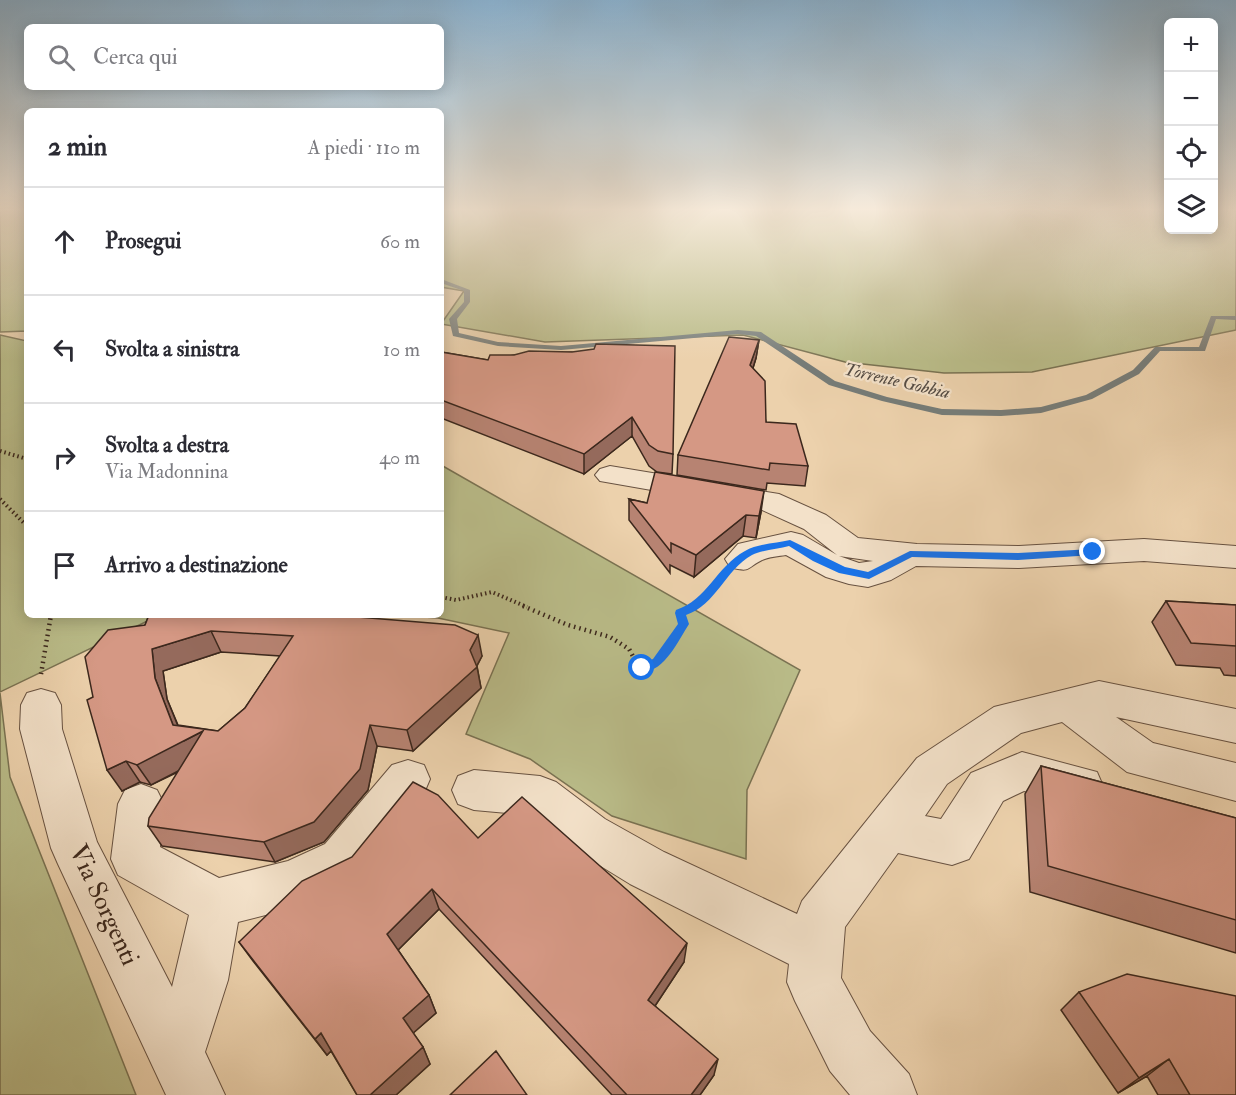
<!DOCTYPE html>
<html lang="it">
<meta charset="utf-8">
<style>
:root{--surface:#fff;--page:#f7f7f7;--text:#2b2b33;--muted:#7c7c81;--line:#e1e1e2}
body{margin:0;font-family:"IM FELL Double Pica",serif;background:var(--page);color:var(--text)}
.controls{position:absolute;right:18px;top:18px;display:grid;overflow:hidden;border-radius:9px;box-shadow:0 3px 15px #0003}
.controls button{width:54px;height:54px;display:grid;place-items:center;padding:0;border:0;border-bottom:2px solid var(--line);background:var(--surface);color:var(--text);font:30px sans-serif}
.stop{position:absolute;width:18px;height:18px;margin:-14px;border:4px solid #1a73e8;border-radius:50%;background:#fff}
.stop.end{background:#1a73e8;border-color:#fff;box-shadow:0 2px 6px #0008}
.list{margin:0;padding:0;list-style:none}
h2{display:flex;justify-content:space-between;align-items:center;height:78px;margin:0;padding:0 24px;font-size:26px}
h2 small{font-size:20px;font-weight:400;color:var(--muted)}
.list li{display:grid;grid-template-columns:39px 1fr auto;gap:18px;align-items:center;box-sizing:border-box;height:108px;padding:0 24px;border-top:2px solid var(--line)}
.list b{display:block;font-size:22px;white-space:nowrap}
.list p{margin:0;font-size:20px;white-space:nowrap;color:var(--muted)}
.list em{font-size:20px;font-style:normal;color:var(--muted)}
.icon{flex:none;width:33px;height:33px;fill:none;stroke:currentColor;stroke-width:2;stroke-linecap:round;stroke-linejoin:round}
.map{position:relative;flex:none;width:1236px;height:1095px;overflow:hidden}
.search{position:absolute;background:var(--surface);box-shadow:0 3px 15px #0003;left:24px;top:24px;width:420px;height:66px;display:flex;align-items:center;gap:15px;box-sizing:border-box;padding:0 21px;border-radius:9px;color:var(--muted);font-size:22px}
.panel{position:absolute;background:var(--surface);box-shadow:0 3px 15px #0003;left:24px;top:108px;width:420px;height:510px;border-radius:9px}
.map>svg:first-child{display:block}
.green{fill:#b9bb88;stroke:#7a7252;stroke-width:1.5}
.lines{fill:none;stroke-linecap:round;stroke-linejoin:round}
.stream{fill:#767c78;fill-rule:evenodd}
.minor-casing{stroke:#685241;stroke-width:2}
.path-far1{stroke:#3c281d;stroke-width:4;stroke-dasharray:1.5 3;stroke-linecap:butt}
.path{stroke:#3c281d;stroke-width:4.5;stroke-dasharray:1.5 4;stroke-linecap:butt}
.minor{fill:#f3e1c9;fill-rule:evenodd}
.wall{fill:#b78372;stroke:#3c281d;stroke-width:1.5;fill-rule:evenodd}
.shaded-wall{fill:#956a5c;stroke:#3c281d;stroke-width:1.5}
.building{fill:#d59884;stroke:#3c281d;stroke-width:1.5;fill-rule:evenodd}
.route{fill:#1a73e8}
.labels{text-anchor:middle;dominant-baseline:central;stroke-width:4.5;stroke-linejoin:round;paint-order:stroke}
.far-water-label{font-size:18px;font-style:italic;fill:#544b43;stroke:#f3e1c9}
.near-street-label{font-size:26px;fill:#3c281d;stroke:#f3e1c9}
</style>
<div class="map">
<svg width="1236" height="1095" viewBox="0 0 1236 1095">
<rect width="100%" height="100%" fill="#ecd1ac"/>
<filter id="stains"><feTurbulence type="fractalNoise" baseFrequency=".00333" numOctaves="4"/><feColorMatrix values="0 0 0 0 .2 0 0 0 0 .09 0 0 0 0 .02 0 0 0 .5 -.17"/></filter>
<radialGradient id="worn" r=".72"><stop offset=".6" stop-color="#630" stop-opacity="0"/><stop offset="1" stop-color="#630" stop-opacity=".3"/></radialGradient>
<path class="green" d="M0,208H27V331L0,332Z
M441,208H1168V230H1214V208H1236V330L1032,372L944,373L845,362L743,335L545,342L441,324L464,291L441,287Z
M0,335L27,341V615H160L0,692Z
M441,465L800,670L747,790L746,859L612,816L530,759L466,734L509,633L438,618L395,615H441Z
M0,693L10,777L136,1095H0Z"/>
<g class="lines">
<path class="stream" d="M441,279L470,290V302L457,319L459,333L498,342L561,346L738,330L761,332L835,381L887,397L942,409L1001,410L1041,407L1086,395L1133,370L1155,347H1199L1211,316H1236V320L1216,319L1205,351H1160L1139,374L1092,399L1041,413L1001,416L942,415L882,401L829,385L756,336L738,334L561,350L498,346L453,336L449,319L464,302V291L441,283Z"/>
<g class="minor-casing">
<path id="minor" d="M610,466L779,494L826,515L858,538L917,544L1019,546L1144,539L1236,546V568L1144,561L1019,568L916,566L891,580L868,587L849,584L826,577L786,555C779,556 769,557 762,560C746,568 751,573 730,567L725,559L738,544L791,532L803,535L837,555L804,529L760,509L600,481L595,475L600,469ZM839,556L873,561L859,563Z
M1099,681L1236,709V743L1116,717L1153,743L1236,763V801L1127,772L1062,722L1021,733L947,784L925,816L941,819L971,773L1022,752L1097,772L1103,786L1097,800L1081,805L1024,791L1003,801L969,859L952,865L898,853L845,927L841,978L870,1031L909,1074L917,1095H850L830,1071L795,1001L787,982L789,964L630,884L573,849L530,815L474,810L458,804L452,790L458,776L474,770L540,776L556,782L605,819L664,852L797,914L802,901L917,758L994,707Z
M41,689L55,693L61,705L62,729L97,842L172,987L189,915L118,875L111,859L118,804L125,790L141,784L157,790L164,804L160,847L219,878L288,861L325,844L392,765L408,760L424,765L430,779L424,793L359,876L293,908L238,922L228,980L205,1052L225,1095H166L58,864L51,848L20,729L21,705L27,693Z"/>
</g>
<path class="path-far1" d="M0,451L27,459
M0,499L27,526
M441,597L456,600L492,592L527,607
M695,607L720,580"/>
<path class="path" d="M523,606L568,625L610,637L629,649L639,667C662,666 672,642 683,624L680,613L696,606
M41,674L51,615"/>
<use href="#minor" class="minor"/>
</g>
<path class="wall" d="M759,340L756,358L753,368L766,422L808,466L805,486L767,483L766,490L677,475L678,455Z
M441,352L488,360L514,355L572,352L673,454L672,474L657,472L649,466L632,436L584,474L441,418Z
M629,499L647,503L761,512L756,538L743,536L694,577L670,565V573L629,520Z
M1166,601L1236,605V676L1224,675L1220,668L1176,665L1152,622Z
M149,615L482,656L477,666L481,688L413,751L377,746L368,790L324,842L275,862L162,846L148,826L178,772L151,785L140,782L122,791L93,697L145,625ZM221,652L280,656L245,708L218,731L178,725L167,699L163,671Z
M1041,766L1236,818V953L1030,892L1025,794Z
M478,838L684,962L655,1006L714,1075L700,1095H612L439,909L398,950L429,995L436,1013L413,1033L423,1047L430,1064L396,1095H357L331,1051L327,1055L253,961L239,942Z
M1079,992L1236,1095H1158L1147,1076L1118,1093L1061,1010Z"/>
<path class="shaded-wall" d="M759,340L756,358L748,384L750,365Z
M632,417V436L584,474V454Z
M764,491L761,512L756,538L759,516Z
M746,515L743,536L694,577L696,555Z
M211,631L221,652L163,671L167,699L184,741L203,731L215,752L151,785L137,765L173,725L155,678L152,649Z
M478,635L482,656L475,669L477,667L481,688L413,751L407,730L470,650Z
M370,725L377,746L368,790L324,842L275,862L264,842Z
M126,761L140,782L122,791L107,770Z
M432,889L439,909L395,953L387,934Z
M687,943L684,962L647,1018L648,1000Z
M429,995L436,1013L411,1035L403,1018Z
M321,1033L332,1050L327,1055L315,1039Z
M423,1047L430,1064L396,1095H370Z
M718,1059L714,1075L700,1095H691Z
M1169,1059L1147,1076L1118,1093L1139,1078Z"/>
<path class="building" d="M729,337L759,340L750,365L765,381L766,422L796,424L808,466L770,463L769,470L678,455Z
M596,344L675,346L673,454L658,451L649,445L632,417L584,454L441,400V352L488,360L490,355H514L529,351L572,352L594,349Z
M655,472L764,491L759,516L746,515L696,555L671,543V552L629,499L647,503Z
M1166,601L1236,605V646L1191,643Z
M149,615H333L455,625L478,635L470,650L477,667L407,730L370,725L360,769L314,822L264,842L148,826L149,818L203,731L137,765L126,761L107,770L87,700L93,697L85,657L108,630L145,625ZM211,631L293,636L245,708L218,731L173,725L155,678L152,649Z
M1041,766L1236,818V920L1048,866Z
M413,782L438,795L478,838L522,797L687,943L648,1000L718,1059L691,1095H627L432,889L387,934L429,995L403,1018L423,1047L370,1095H357L321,1033L315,1039L239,942L302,881L352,857Z
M1127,974L1236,996V1095H1190L1169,1059L1139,1078L1079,992Z
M496,1051L527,1095H450Z"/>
<linearGradient id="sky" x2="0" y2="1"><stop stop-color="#8ab4d4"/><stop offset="0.58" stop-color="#f6eada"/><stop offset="1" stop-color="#f6eada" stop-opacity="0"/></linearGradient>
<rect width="1236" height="361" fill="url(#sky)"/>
<path class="route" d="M790,540L845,567L868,572L910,551L1018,553L1093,549L1098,552L1093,555L1018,560L912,557L869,579L839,573L813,561L789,546C778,549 762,550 752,555C725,570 716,605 686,615L689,624C678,641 662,677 638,671V665L653,659L678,624L675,613L676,610C707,600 717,566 745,551C757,544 777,543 790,540Z"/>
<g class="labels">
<g class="far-water-label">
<text transform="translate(897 381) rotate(13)">Torrente Gobbia</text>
</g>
<g class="near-street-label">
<text transform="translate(104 905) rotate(65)">Via Sorgenti</text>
</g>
</g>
<rect width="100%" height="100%" filter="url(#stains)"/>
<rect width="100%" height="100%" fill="url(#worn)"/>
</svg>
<div class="controls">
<button>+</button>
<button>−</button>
<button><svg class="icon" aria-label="locate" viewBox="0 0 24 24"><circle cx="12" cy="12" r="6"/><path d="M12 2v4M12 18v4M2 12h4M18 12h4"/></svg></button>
<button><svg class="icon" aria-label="layers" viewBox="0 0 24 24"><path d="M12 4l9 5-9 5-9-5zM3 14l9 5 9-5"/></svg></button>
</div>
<div class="stop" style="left:642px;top:668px"></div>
<div class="stop end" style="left:1093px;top:552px"></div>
<div class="search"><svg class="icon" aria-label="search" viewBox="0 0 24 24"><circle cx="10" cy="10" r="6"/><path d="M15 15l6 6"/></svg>Cerca qui</div>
<section class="panel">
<h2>2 min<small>A piedi · 110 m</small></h2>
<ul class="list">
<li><svg class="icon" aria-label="ahead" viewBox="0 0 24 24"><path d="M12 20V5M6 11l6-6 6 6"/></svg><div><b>Prosegui</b></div><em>60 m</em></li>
<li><svg class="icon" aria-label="left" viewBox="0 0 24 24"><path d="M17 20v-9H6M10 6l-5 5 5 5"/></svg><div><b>Svolta a sinistra</b></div><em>10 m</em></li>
<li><svg class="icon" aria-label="right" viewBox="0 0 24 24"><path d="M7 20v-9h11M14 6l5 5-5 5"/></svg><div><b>Svolta a destra</b><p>Via Madonnina</p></div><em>40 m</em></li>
<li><svg class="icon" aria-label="arrive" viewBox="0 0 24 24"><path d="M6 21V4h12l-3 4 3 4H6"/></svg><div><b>Arrivo a destinazione</b></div></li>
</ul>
</section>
</div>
